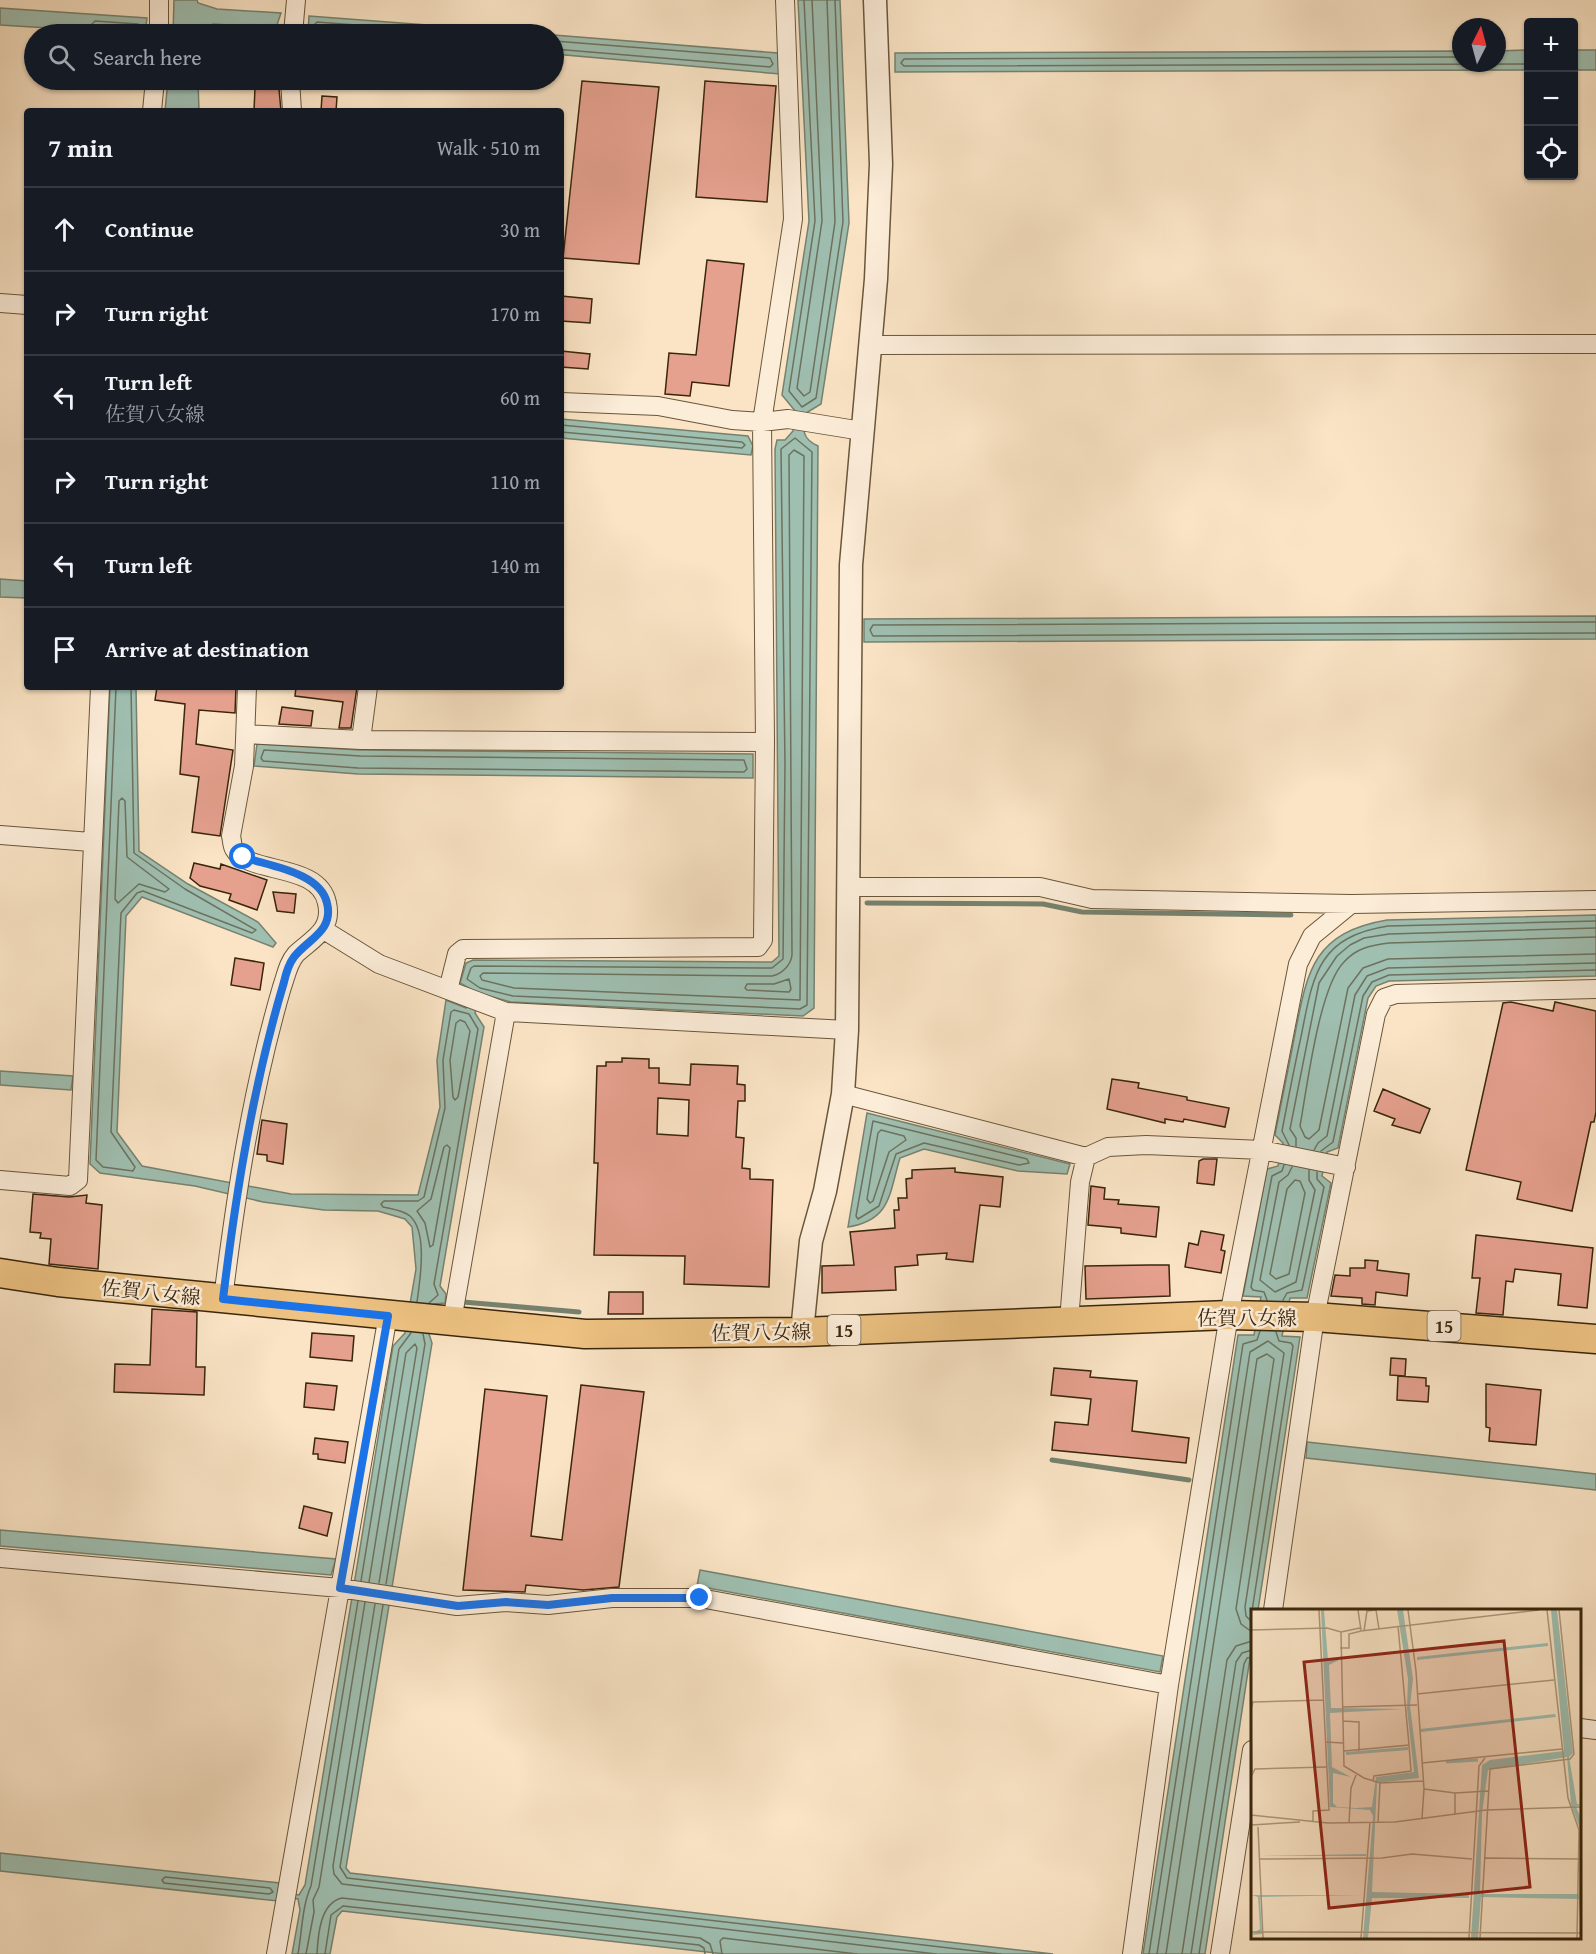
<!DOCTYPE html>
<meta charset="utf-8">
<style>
:root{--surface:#171b24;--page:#242831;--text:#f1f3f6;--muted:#9ea1a6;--line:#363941}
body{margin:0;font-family:"Gentium Book Plus","Noto Serif JP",serif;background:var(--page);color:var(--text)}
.controls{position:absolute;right:18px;top:18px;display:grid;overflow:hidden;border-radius:6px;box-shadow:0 2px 4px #0004}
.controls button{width:54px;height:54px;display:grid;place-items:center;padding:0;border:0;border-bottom:2px solid var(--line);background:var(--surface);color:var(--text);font:30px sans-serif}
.compass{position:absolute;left:1452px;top:18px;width:54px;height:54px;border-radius:50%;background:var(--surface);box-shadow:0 2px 4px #0004;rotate:6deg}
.stop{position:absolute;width:18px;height:18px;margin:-14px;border:4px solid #1a73e8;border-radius:50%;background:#fff}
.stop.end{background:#1a73e8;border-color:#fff;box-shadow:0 2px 6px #0008}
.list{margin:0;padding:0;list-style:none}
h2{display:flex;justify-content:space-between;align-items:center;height:78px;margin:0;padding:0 24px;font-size:26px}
h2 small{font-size:20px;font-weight:400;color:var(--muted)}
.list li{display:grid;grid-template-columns:39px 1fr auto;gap:18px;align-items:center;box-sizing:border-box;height:84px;padding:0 24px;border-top:2px solid var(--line)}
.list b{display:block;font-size:22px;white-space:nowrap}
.list p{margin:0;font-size:20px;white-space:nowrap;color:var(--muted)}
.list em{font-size:20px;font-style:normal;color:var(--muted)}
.icon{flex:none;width:33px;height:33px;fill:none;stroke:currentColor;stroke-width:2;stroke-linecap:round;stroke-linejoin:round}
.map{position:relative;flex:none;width:1596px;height:1954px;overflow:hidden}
.search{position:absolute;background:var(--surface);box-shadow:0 2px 4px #0004;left:24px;top:24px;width:540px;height:66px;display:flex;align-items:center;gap:15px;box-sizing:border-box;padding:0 21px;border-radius:33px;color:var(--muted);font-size:22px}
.panel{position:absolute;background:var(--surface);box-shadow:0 2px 4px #0004;left:24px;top:108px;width:540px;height:582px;border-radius:6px}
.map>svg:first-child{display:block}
.water{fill:#9fbfb1;stroke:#76826f;stroke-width:1.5}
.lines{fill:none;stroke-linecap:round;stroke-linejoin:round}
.shore{stroke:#6c725e;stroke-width:1.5}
.stream{stroke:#76826f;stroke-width:5}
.building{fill:#e5a08e;stroke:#39260c;stroke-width:1.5;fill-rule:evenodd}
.minor-casing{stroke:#69563a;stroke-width:20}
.tertiary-casing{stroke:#69563a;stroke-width:25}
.primary-casing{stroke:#39260c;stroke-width:31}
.minor{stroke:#fcedd9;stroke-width:18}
.tertiary{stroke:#fcedd9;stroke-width:22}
.primary{stroke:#edc282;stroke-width:28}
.route{stroke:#1a73e8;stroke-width:8}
.labels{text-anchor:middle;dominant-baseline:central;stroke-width:5;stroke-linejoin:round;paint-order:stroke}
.shield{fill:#fcedd9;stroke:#74624a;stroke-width:1.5}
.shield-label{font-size:18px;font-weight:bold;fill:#39260c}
.street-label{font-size:20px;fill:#39260c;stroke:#fcedd9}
.inset-river{fill:none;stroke:#9fbfb1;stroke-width:3}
.inset-road{fill:none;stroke:#ad987b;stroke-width:1.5}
.view{fill:#8f2418;fill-opacity:0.15;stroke:#8f2418;stroke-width:3}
.inset-edge{fill:none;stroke:#39260c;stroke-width:3}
</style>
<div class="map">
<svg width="1596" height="1954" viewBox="0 0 1596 1954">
<rect width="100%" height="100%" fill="#fae4c5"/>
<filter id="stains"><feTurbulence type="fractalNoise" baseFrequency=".00333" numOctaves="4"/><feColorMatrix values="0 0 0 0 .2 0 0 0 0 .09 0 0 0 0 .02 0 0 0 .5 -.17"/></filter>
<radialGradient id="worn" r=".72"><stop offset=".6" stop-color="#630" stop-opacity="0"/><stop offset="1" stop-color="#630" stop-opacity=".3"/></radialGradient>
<path class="water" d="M174,0H197L198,3L217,9L281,13L276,28L213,24L203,34H173Z
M798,0H840L849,223L821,404L806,413C803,430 801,438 818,446L814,1008L803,1016L511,1002L482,994L475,1013L484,1027L440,1286L446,1294L445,1303L434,1304L429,1334L432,1343L346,1868L350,1873L1053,1954H725L342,1911L337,1917L330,1954H292L300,1910L298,1899L292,1898L293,1894L299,1895L305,1885L393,1346L405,1333L416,1269L412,1227L405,1219L378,1211L324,1210L263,1202L195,1186L100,1173L90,1164L110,687H136L139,851L188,884L258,922L276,943L273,947L142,897L126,916L117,1132L142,1166L291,1194L418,1195L440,1107L437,1060L446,1000L466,1008L474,991L460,983L466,963L473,960L772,962L779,956L775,449L777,440H785L793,431L796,412L782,395L809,221Z
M0,8L147,18L145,34L0,25Z
M309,16L547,34H324L308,33Z
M554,35L778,53L780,74L554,54Z
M1528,50V70L895,72V53L1461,51V63H1497V51Z
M1574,50H1596V70H1574Z
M168,80H198L199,111H165Z
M561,419L748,436L753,446L751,455L561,438Z
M0,579L27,581V598L0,597Z
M1596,616V639L864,642V619Z
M257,744L360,750L753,754V778L358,774L254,766Z
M1596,915V976L1389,981L1376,986L1368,998L1338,1148L1327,1152L1322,1176L1331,1183L1307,1298H1290L1282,1336L1300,1337L1258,1610H1252V1645L1205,1954H1143L1238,1335H1254L1261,1297L1243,1296L1267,1169L1278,1166L1283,1143L1275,1135C1281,1103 1288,1071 1294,1039C1307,973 1311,933 1387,920Z
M0,1071L73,1076L71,1090L0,1085Z
M867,1113L1070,1164L1067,1174L1018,1171L924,1149L900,1158C889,1194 891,1220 848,1227Z
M1307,1442L1596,1474V1490L1306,1458Z
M0,1530L336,1559L331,1575L0,1546Z
M700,1570L1163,1656L1160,1672L697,1586Z
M0,1853L280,1883L278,1901L0,1871Z"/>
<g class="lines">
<path class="shore" d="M804,0L815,221L789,391L802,407L816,398L843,222L835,0
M812,0L822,221L797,388L804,396L810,392L835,222L827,0
M98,34L92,24L95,21L138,24L140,34
M314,34V25L317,22L471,34
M554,41L770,58L773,64L770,67L554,49
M1461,57L904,59L901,63L904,66L1528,64
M561,425L742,442L745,445L742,448L561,432
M795,438L812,452L807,1005L800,1009L513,996L480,988L467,979L471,968L474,966L772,968L783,959L785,765L781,449Z
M794,450L804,456L800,1000L514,988L482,980L480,976L483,973L772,976C782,974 791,965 792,955L789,455Z
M1596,622L873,625L870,630L873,636L1596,633
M116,687L96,1160L103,1167L133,1171L135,1167L111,1132L121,913L137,893L143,891L252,933L256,930L185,889L134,853L131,687
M264,750L360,756L744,760L747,769L744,772L358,768L263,761L261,758Z
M122,798L125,801L127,857L169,889L165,892L139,884L118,903L115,899L119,801Z
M1596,937L1389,943C1372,945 1356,948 1344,962C1319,987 1307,1088 1300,1126L1305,1137L1309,1139L1319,1130L1348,988L1363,968L1388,959L1596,954
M789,979L791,989L789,992L747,990L745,988L747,984H774Z
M460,1020L465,1022L470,1031L458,1097L455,1100L453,1097L450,1060L456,1023Z
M873,1121L1027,1159L1029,1163L1019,1165L924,1143L896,1154L879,1206L858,1219L856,1216Z
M881,1130L904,1136L906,1140L889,1152L873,1201L870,1203L867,1199L878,1133Z
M447,1145L450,1148L433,1245L430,1247L425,1223L417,1211L431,1199L444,1147Z
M1289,1145L1282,1131C1288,1100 1294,1068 1301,1037C1313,976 1317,937 1388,926L1596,921
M1296,1146V1138L1290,1129L1319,983L1337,956L1350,945L1364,938L1389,934L1596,928
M1314,1150L1318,1143L1327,1136L1355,995L1367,976L1388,968L1596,963
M1321,1151L1333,1142L1363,996L1372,982L1389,975L1596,970
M1292,1167L1288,1175L1279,1182L1260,1280L1275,1292L1296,1282L1315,1190L1309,1180V1170
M1295,1180L1300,1181L1305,1193L1289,1274L1276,1279L1270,1274L1287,1189Z
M1267,1300L1264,1292L1253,1290L1251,1287L1272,1176L1282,1171L1284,1165
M1283,1300L1287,1293L1302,1290L1324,1187L1317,1179V1172
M417,1302C420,1280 428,1232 410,1216C403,1210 391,1209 383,1207L381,1204L384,1201H418L424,1197L445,1108L443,1060L451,1012L454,1010L469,1014L478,1029L434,1284L438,1295L429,1303
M361,1581L399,1349L411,1333
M369,1582L406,1353L415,1344L417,1348L379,1583
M386,1584L425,1344L423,1334
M375,1604L333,1866L334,1874L342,1884L936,1954
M383,1605L340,1867L347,1878L1001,1954
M1252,1611L1293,1346L1291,1343L1279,1341L1276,1332
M165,1877L270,1888L273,1892L269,1894L164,1883L162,1880Z
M298,1954C302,1932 302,1906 311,1886L358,1601
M306,1954L314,1912L313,1900L319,1887L365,1602
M317,1954C318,1935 320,1903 342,1898L700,1938L710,1944L713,1954
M325,1954L331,1915L343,1906L699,1945L704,1948L705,1954
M722,1954L720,1941L723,1938L857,1954
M1149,1954L1243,1344L1257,1340L1260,1331
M1157,1954L1250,1352L1268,1341L1284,1353L1245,1607L1246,1616L1252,1622
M1166,1954L1257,1359L1267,1354L1274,1359L1236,1609L1241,1624L1252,1632
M1182,1954L1227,1660L1236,1646L1252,1641
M1191,1954L1236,1662L1242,1653L1252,1650
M1199,1954L1244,1664L1247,1658L1252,1657"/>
<path class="stream" d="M867,903L1043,904L1082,912L1291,915
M463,1302L579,1312
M1052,1460L1189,1480"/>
</g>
<path class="building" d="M582,81L659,87L639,264L563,258Z
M705,81L776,86L767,202L696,197Z
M255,88L279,89L281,111H254Z
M322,96L337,97L336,111H321Z
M707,260L744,264L729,386L692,382L690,396L665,394L669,353L696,355Z
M561,296L592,299L590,323L561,321Z
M561,351L590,354L588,369L561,367Z
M157,687H236L235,713L199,710L196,744L233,750L220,836L192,832L199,777L180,774L185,704L155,700Z
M296,687H357L351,728H339L343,702L295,696Z
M282,707L313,711L311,726L279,724Z
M194,863L220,869L221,864L267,880L257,910L229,900L231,894L200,886L190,878Z
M273,892L296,894L294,913L277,911Z
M235,958L264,963L260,990L231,985Z
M1511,1002L1553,1011L1555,1002L1596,1011V1112L1594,1122H1591L1572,1211L1517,1199L1521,1182L1466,1170L1503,1003Z
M622,1058L649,1059V1068H659V1083L690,1085L691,1064L738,1066L737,1084L745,1085V1101H738L736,1137L744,1138L742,1168L750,1169V1179L773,1180L769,1287L684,1284L685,1256L594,1255L598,1163H594L597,1066H606V1062H622ZM658,1098L689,1100L688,1136L657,1134Z
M1112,1079L1139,1083L1138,1088L1187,1097V1100L1229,1108L1225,1127L1184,1119L1183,1122L1165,1119V1123L1107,1109Z
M1383,1089L1430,1109L1420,1133L1392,1125L1395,1119L1374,1111Z
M262,1120L287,1124L283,1164L267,1161V1155L257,1154Z
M1203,1159H1217L1214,1185L1197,1183L1199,1161Z
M955,1168V1172L1003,1177L1000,1207L980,1205L973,1262L946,1259L947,1253L917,1255L918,1265L895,1267L896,1290L822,1293V1266L854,1265L850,1232L895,1228L894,1210H899L898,1198H907L906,1179L912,1178V1170Z
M1091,1186L1105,1188L1104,1199L1119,1200L1118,1204L1159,1207L1156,1237L1121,1233V1228L1088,1225Z
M33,1194L69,1197L87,1195L86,1203L102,1205L98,1269L49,1264L51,1239L40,1238L41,1233L30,1232Z
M1201,1231L1224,1235L1221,1250L1225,1251L1221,1273L1185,1267L1189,1243L1198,1245Z
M1476,1235L1593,1248L1587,1308L1558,1305L1561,1274L1515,1269L1513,1282L1506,1281L1503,1315L1476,1313L1480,1278H1472Z
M1365,1260L1378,1261L1377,1270L1409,1274L1407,1296L1376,1292L1375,1305L1362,1304V1298L1331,1296L1335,1275L1350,1276V1268H1365Z
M1149,1265H1169L1170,1296L1086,1299L1085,1266Z
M609,1292H643V1314H608Z
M152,1309L197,1312L196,1367H205L204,1395L114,1392L115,1364L150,1365Z
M312,1333L354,1336L352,1361L310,1357Z
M1391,1358L1406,1359L1405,1376L1390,1375Z
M1054,1368L1091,1371L1090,1377L1137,1381L1132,1431L1189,1438L1186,1463L1052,1450L1055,1422L1088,1425L1091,1399L1051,1395Z
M1398,1376L1426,1378V1386H1429L1428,1402L1397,1400Z
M306,1383L337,1386L334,1410L304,1407Z
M1486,1384L1541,1390L1536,1445L1489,1441L1490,1428L1486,1427Z
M581,1385L644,1392L619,1587L583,1590L526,1585L525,1592L463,1590L485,1389L547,1396L531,1536L562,1540Z
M315,1438L348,1442L345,1463L318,1459V1454H313Z
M304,1506L332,1513L327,1536L299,1528Z"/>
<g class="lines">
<g class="minor-casing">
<path id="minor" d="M159,34V0
M293,34L296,0
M290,80L292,111
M152,111L155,80
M0,303L27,305
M870,345L1596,344
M561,402L658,406L732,420L762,422L788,419L862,431
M246,734L361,740L765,742L762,422L793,219L785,0
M361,740L368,687
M0,835L91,842
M848,887H1040L1092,899L1351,904L1596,900
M324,930L379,964L506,1012L847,1030
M448,990L457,954L463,949L758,947L763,940L765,742
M843,1094L1086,1157L1108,1147L1146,1145L1262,1150L1346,1167
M0,1180L70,1186L78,1180L100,687
M223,1299C236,1194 252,1089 282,987C286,976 288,963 296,954C312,939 333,930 327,903C319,862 248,875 234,849C232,846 232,839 231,836L244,766L247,687
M452,1321L506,1012
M1069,1321L1080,1182L1086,1157
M0,1558L340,1588L457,1606L506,1602L548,1605L612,1598H700L1169,1685
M1273,1610L1315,1317L1376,1014L1384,998L1396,994L1596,989
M1580,1728L1596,1730
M276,1954L388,1315
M1132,1954L1169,1685L1229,1315L1298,964L1312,936L1351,904
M1220,1954L1252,1750"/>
</g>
<g class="tertiary-casing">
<path id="tertiary" d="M802,1332L811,1241L825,1191L843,1094L847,1030L851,565L876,279L881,164L875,0"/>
</g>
<g class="primary-casing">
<path id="primary" d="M0,1273L58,1282L585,1334L802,1332L1229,1315L1315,1317L1596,1339"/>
</g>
<use href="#minor" class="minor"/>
<use href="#tertiary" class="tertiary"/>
<use href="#primary" class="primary"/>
</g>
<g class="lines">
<path class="route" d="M243,857C269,866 320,872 327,903C334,931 308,939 294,957C288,965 286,973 284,982C253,1086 236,1192 223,1299L388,1316L340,1588L458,1606L506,1602L548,1605L612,1598H700"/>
</g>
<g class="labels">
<g class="shield">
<rect x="1427.5" y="1311" width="33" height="30" rx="4.5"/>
<rect x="827.5" y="1315" width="33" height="30" rx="4.5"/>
</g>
<g class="shield-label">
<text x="1444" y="1326">15</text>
<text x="844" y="1330">15</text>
</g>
<g class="street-label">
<text transform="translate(151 1292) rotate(6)">佐賀八女線</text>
<text x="1247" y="1317">佐賀八女線</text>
<text transform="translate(761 1332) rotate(-1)">佐賀八女線</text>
</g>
</g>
<g transform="translate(1251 1609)">
<rect width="330" height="330" fill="#fae4c5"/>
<path d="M70,1H73L77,51H88L78,56L80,99L153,100L79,104L81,158L100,168L82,164V194L86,198L105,199L121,198L125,168L163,163L156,100L157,70L146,1H152L162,70L159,97L168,169L126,174L121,283L218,285V289H121L117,329H112L122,207L119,201L79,198ZM300,1H306L322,144L318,148L326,195H330L325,198L330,209V329L328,290L230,288L227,329H220L231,156L239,151L313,142ZM316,148L320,195L329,220L328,285H229L231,204L237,161ZM297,34V37L166,51V48ZM304,105L305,108L170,123L169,120ZM157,138V141L95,146V143ZM115,245V247H9ZM0,286H113L9,288L11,325L0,326L9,320L7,288Z" fill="#9fbfb1" fill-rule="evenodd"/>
<path class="inset-river" d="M195,153L227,151"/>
<path class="inset-road" d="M107,1L110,21M125,1L128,20M157,1L165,62L173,180L171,209M296,1L317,189L328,221L326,329M0,21L76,19L90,23L109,19M113,22L116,2L125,1M90,23L93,157L113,169L129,174L172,172M89,39H98V25L110,22L288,1M166,85L303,71M92,98L166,96M0,100L2,93L73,91M92,112L108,113V142M0,114L1,163M74,133L92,134M93,142L158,136L147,17M171,154L311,140M0,168L4,160L75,158M122,172L123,167L160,162L158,136M173,180L204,184L237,182M204,184V205M0,206L77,214L144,213L235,201L330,198M62,213V202L78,201L68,1M127,213L129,174M98,214L100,179L105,166M0,216L49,213M7,218L12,329M233,249L330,250M9,250L131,249L161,245L221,250M0,323L330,324M110,329L119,213M218,329L228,157L234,149M229,329L239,160L319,150L323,145L308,1"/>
<path class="view" d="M253,32L279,278L78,299L53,53Z"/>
<rect width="330" height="330" class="inset-edge"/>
</g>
<rect width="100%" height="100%" filter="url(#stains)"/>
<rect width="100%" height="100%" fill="url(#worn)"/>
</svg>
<div class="controls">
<button>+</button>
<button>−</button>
<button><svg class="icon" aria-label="locate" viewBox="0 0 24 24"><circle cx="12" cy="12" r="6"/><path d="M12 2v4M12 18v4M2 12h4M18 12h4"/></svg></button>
</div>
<svg class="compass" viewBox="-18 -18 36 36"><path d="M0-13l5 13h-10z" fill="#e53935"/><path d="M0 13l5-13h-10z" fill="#9ea1a6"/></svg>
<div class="stop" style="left:243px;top:857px"></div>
<div class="stop end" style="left:700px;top:1598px"></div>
<div class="search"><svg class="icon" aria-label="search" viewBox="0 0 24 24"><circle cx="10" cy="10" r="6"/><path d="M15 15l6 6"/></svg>Search here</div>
<section class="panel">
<h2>7 min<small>Walk · 510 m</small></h2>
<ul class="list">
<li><svg class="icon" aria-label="ahead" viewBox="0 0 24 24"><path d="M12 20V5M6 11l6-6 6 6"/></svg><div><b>Continue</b></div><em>30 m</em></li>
<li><svg class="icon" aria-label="right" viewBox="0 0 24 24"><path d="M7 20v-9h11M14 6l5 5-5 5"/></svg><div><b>Turn right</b></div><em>170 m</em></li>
<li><svg class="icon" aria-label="left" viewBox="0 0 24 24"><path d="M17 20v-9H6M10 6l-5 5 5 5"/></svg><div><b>Turn left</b><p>佐賀八女線</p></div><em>60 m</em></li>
<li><svg class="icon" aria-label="right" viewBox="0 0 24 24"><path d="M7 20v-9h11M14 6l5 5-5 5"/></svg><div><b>Turn right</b></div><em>110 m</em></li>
<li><svg class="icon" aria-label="left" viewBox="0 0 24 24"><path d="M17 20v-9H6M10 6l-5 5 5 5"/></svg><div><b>Turn left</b></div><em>140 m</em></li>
<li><svg class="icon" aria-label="arrive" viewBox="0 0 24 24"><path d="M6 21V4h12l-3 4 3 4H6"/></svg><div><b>Arrive at destination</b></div></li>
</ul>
</section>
</div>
